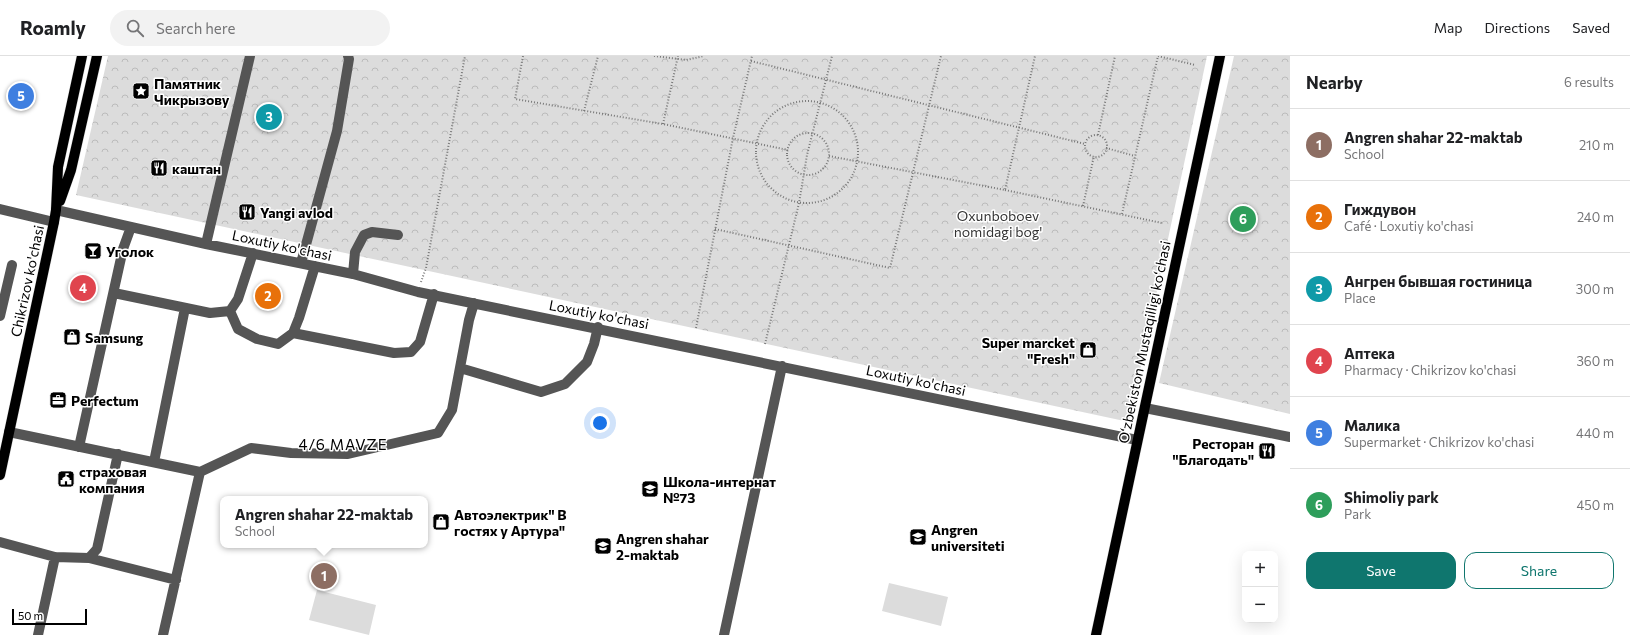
<!DOCTYPE html>
<meta charset="utf-8">
<style>
:root{--surface:#fff;--page:#f2f2f2;--text:#202124;--muted:#757577;--line:#e0e0e0;--accent:#0f766e}
body{margin:0;font-family:Commissioner,sans-serif;background:var(--page);color:var(--text)}
.controls{position:absolute;right:12px;bottom:12px;display:grid;overflow:hidden;border-radius:8px;box-shadow:0 4px 16px #0002}
.controls button{width:36px;height:36px;display:grid;place-items:center;padding:0;border:0;border-bottom:1px solid var(--line);background:var(--surface);color:var(--text);font:20px sans-serif}
.scale{position:absolute;left:12px;bottom:10px;width:75px;box-sizing:border-box;padding-left:4px;border:2px solid #000;border-top:0;font-size:11px;line-height:14px;white-space:nowrap;color:#000;-webkit-text-stroke:3px #fff;paint-order:stroke}
.you{position:absolute;left:600px;top:367px;width:14px;height:14px;margin:-10px;border:3px solid #fff;border-radius:50%;background:#1a73e8;box-shadow:0 0 0 6px #1a73e833}
.badge{display:grid;place-items:center;width:26px;height:26px;border-radius:50%;background:var(--accent);color:#fff;font-size:13px;font-weight:700}
.pin{position:absolute;translate:-50% -50%;border:2px solid #fff;box-shadow:0 1px 4px #0006}
.popup{position:absolute;left:220px;top:440px;width:208px;height:52px;box-sizing:border-box;display:grid;place-content:center;border-radius:8px;background:var(--surface);filter:drop-shadow(0 1px 3px #0005);font-size:13px;white-space:nowrap;color:var(--muted)}
.popup b{font-size:15px;color:var(--text)}
.popup::after{content:'';position:absolute;left:50%;top:100%;margin-left:-8px;border:8px solid transparent;border-top-color:var(--surface)}
.list{margin:0;padding:0;list-style:none}
h2{display:flex;justify-content:space-between;align-items:center;height:52px;margin:0;padding:0 16px;font-size:17px}
h2 small{font-size:13px;font-weight:400;color:var(--muted)}
.list li{display:grid;grid-template-columns:26px 1fr auto;gap:12px;align-items:center;box-sizing:border-box;height:72px;padding:0 16px;border-top:1px solid var(--line)}
.list b{display:block;font-size:15px;white-space:nowrap}
.list p{margin:0;font-size:13px;white-space:nowrap;color:var(--muted)}
.list em{font-size:13px;font-style:normal;color:var(--muted)}
.actions{display:flex;gap:8px;padding:12px 16px}
.actions a{flex:1;padding:9px 0;border:1px solid var(--accent);border-radius:12px;text-align:center;font-size:14px;color:var(--accent)}
.actions .main{background:var(--accent);color:#fff}
.icon{flex:none;width:22px;height:22px;fill:none;stroke:currentColor;stroke-width:2;stroke-linecap:round;stroke-linejoin:round}
.map{position:relative;flex:none;width:1290px;height:579px;overflow:hidden}
header{display:flex;align-items:center;gap:24px;box-sizing:border-box;height:56px;padding:0 20px;background:var(--surface);border-bottom:1px solid var(--line)}
header strong{font-size:19px}
nav{display:flex;gap:22px;margin-inline-start:auto;font-size:14px}
.search{width:280px;height:36px;background:var(--page);display:flex;align-items:center;gap:10px;box-sizing:border-box;padding:0 14px;border-radius:22px;color:var(--muted);font-size:15px}
main{display:flex}
aside{flex:1;background:var(--surface)}
.map>svg:first-child{display:block}
.forest{fill:url(#forest-crowns)}
.pitch{fill:#dcdcdc}
.lines{fill:none;stroke-linecap:round;stroke-linejoin:round}
.major-casing{stroke:#dbdbdb;stroke-width:11}
.path{stroke:#777;stroke-width:2;stroke-dasharray:1 2;stroke-linecap:butt}
.minor{stroke:#555;stroke-width:10}
.major{stroke:#000;stroke-width:10}
.labels{text-anchor:middle;dominant-baseline:central;stroke-width:3;stroke-linejoin:round;paint-order:stroke}
.poi-label{font-size:14px;font-weight:bold;fill:#000;stroke:#fff;text-anchor:start}
.park-label{font-size:14px;fill:#333;stroke:#fff}
.street-label{font-size:14px;fill:#000;stroke:#fff}
.neighbourhood-label{font-size:15px;letter-spacing:1px;fill:#000;stroke:#fff}
</style>
<header>
<strong>Roamly</strong>
<div class="search"><svg class="icon" aria-label="search" viewBox="0 0 24 24"><circle cx="10" cy="10" r="6"/><path d="M15 15l6 6"/></svg>Search here</div>
<nav><a>Map</a><a>Directions</a><a>Saved</a></nav>
</header>
<main>
<div class="map">
<svg width="1290" height="579" viewBox="0 0 1290 579">
<defs>
<pattern id="forest-crowns" width="20" height="18" patternUnits="userSpaceOnUse"><rect width="20" height="18" fill="#dcdcdc"/><path d="M2 6a3 3 0 1 1 6 0M12 15a3 3 0 1 1 6 0" fill="none" stroke="#bbb"/></pattern>
</defs>
<rect width="100%" height="100%" fill="#fff"/>
<path class="forest" d="M108,0H1207L1129,366L76,139Z
M1234,0H1290V358L1159,327Z"/>
<path class="pitch" d="M889,527L948,541L941,570L882,555Z
M317,534L376,549L369,579L309,564Z"/>
<g class="lines">
<g class="major-casing">
<path id="major" d="M60,145L71,114L97,0
M0,419L54,166L56,154L58,111L82,0
M1096,579L1220,0"/>
</g>
<path class="path" d="M523,0L515,43L663,68L788,94
M654,0L686,4L704,0
M1158,0L1195,9
M751,5L1085,88
M756 96a51 51 0 1 1 102 0a51 51 0 1 1-102 0Z
M584,55L598,0
M663,68L678,0
M787 98a21 21 0 1 1 42 0a21 21 0 1 1-42 0Z
M1098,79L1115,0
M1085 90a11 11 0 1 1 22 0a11 11 0 1 1-22 0Z
M1106,92L1135,100
M829,100L1005,134L1035,0
M1005,134L1162,167
M1083,150L1094,100
M1122,158L1158,0
M715,173L890,212L941,0
M421,226L426,212L465,0
M696,272L733,82L752,0
M765,288L799,147L807,99L832,0"/>
<path class="minor" d="M0,153L54,166
M56,154L206,188L353,218L418,236L1137,384
M206,188L250,0
M301,207L337,75L349,3L348,0
M353,218L355,196L364,179L372,176L398,179
M114,237L210,257L230,255L238,243L253,197
M230,255L238,273L257,283L278,288L293,277L299,262L315,210
M0,260L12,209
M293,277L394,297L411,296L420,286L434,238
M460,312L541,336L565,328L587,306L594,288L598,271
M1145,352L1290,381
M9,376L200,416L251,392L291,397L348,398L438,377L452,354L469,264L474,247
M79,391L123,193L131,171
M154,406L185,252
M0,486L55,501L89,502L97,493L118,398
M89,502L176,524
M38,579L55,501
M163,579L200,416
M724,579L782,310"/>
<use href="#major" class="major"/>
</g>
<defs>
<g id="sight-square" transform="scale(0.9)"><rect x="-9" y="-9" width="18" height="18" rx="4" fill="#000" stroke="#fff"/><path d="M0-6L1.8-2.2L6-1.7L2.9 1.2L3.7 5.4L0 3.3L-3.7 5.4L-2.9 1.2L-6-1.7L-1.8-2.2Z" fill="#fff"/></g>
<g id="restaurant-square" transform="scale(0.9)"><rect x="-9" y="-9" width="18" height="18" rx="4" fill="#000" stroke="#fff"/><path d="M-5-6h1v4h1v-4h1v4h1v-4h1v5L-1.5 .5V6h-2V.5L-5-1ZM5-6V6H3V1.5H1.5Q1.5-4 5-6Z" fill="#fff"/></g>
<g id="bar-square" transform="scale(0.9)"><rect x="-9" y="-9" width="18" height="18" rx="4" fill="#000" stroke="#fff"/><path d="M-6-5H6L.8 .8V4.5H3.5V6h-7V4.5H-.8V.8Z" fill="#fff"/></g>
<g id="shop-square" transform="scale(0.9)"><rect x="-9" y="-9" width="18" height="18" rx="4" fill="#000" stroke="#fff"/><path d="M-5-2.5h2.3a2.7 3.5 0 0 1 5.4 0H5L5.5 6h-11ZM-1.5-2.5h3a1.5 2.3 0 0 0-3 0Z" fill="#fff"/></g>
<g id="office-square" transform="scale(0.9)"><rect x="-9" y="-9" width="18" height="18" rx="4" fill="#000" stroke="#fff"/><path d="M-6-3h4V-5.5h4V-3h4V5H-6ZM-1-4.5V-3h2v-1.5ZM-6 0V1H6V0Z" fill="#fff"/></g>
<g id="civic-square" transform="scale(0.9)"><rect x="-9" y="-9" width="18" height="18" rx="4" fill="#000" stroke="#fff"/><path d="M-.6-6.5H3V-4.5H.6V-3L4-1V1h2V6H-6V1h2V-1L-.6-3ZM-1.2 2.5V6h2.4V2.5Z" fill="#fff"/></g>
<g id="school-square" transform="scale(0.9)"><rect x="-9" y="-9" width="18" height="18" rx="4" fill="#000" stroke="#fff"/><path d="M0-5L7-2L0 1L-7-2ZM-4 1L0 2.5L4 1V4Q0 6-4 4Z" fill="#fff"/></g>
<g id="university-square" transform="scale(0.9)"><rect x="-9" y="-9" width="18" height="18" rx="4" fill="#000" stroke="#fff"/><path d="M0-5L7-2L0 1L-7-2ZM-4 1L0 2.5L4 1V4Q0 6-4 4Z" fill="#fff"/></g>
</defs>
<g fill-rule="evenodd">
<use href="#sight-square" x="141" y="35"/>
<use href="#restaurant-square" x="159" y="112"/>
<use href="#restaurant-square" x="247" y="156"/>
<use href="#bar-square" x="93" y="195"/>
<use href="#shop-square" x="72" y="281"/>
<use href="#shop-square" x="1088" y="294"/>
<use href="#office-square" x="58" y="344"/>
<use href="#restaurant-square" x="1267" y="395"/>
<use href="#civic-square" x="66" y="423"/>
<use href="#school-square" x="650" y="433"/>
<use href="#shop-square" x="441" y="466"/>
<use href="#university-square" x="918" y="481"/>
<use href="#school-square" x="603" y="490"/>
</g>
<g class="labels">
<g class="poi-label">
<text x="154" y="27">Памятник<tspan x="154" dy="16">Чикрызову</tspan></text>
<text x="172" y="112">каштан</text>
<text x="260" y="156">Yangi avlod</text>
<text x="106" y="195">Уголок</text>
<text x="85" y="281">Samsung</text>
<text x="1075" y="286" text-anchor="end">Super marcket<tspan x="1075" dy="16">"Fresh"</tspan></text>
<text x="71" y="344">Perfectum</text>
<text x="1254" y="387" text-anchor="end">Ресторан<tspan x="1254" dy="16">"Благодать"</tspan></text>
<text x="79" y="415">страховая<tspan x="79" dy="16">компания</tspan></text>
<text x="663" y="425">Школа-интернат<tspan x="663" dy="16">№73</tspan></text>
<text x="454" y="458">Автоэлектрик" В<tspan x="454" dy="16">гостях у Артура"</tspan></text>
<text x="931" y="473">Angren<tspan x="931" dy="16">universiteti</tspan></text>
<text x="616" y="482">Angren shahar<tspan x="616" dy="16">2-maktab</tspan></text>
</g>
<g class="park-label">
<text x="998" y="159">Oxunboboev<tspan x="998" dy="16">nomidagi bog'</tspan></text>
</g>
<g class="street-label">
<text transform="translate(282 189) rotate(12)">Loxutiy ko'chasi</text>
<text transform="translate(27 225) rotate(-78)">Chikrizov ko'chasi</text>
<text transform="translate(599 258) rotate(11)">Loxutiy ko'chasi</text>
<text transform="translate(1144 286) rotate(-78)">O‘zbekiston Mustaqilligi ko‘chasi</text>
<text transform="translate(916 324) rotate(12)">Loxutiy ko'chasi</text>
</g>
<g class="neighbourhood-label">
<text x="343" y="388">4/6 MAVZE</text>
</g>
</g>
</svg>
<div class="controls">
<button>+</button>
<button>−</button>
</div>
<div class="scale">50 m</div>
<div class="you"></div>
<div class="pin badge" style="left:324px;top:520px;background:#8d6e63">1</div>
<div class="popup"><b>Angren shahar 22-maktab</b>School</div>
<div class="pin badge" style="left:268px;top:240px;background:#e8710a">2</div>
<div class="pin badge" style="left:269px;top:61px;background:#0f9aa8">3</div>
<div class="pin badge" style="left:83px;top:232px;background:#e0444e">4</div>
<div class="pin badge" style="left:21px;top:40px;background:#3f7fe0">5</div>
<div class="pin badge" style="left:1243px;top:163px;background:#2e9e5b">6</div>
</div>
<aside>
<h2>Nearby<small>6 results</small></h2>
<ul class="list">
<li><span class="badge" style="background:#8d6e63">1</span><div><b>Angren shahar 22-maktab</b><p>School</p></div><em>210 m</em></li>
<li><span class="badge" style="background:#e8710a">2</span><div><b>Гиждувон</b><p>Café · Loxutiy ko'chasi</p></div><em>240 m</em></li>
<li><span class="badge" style="background:#0f9aa8">3</span><div><b>Ангрен бывшая гостиница</b><p>Place</p></div><em>300 m</em></li>
<li><span class="badge" style="background:#e0444e">4</span><div><b>Аптека</b><p>Pharmacy · Chikrizov ko'chasi</p></div><em>360 m</em></li>
<li><span class="badge" style="background:#3f7fe0">5</span><div><b>Малика</b><p>Supermarket · Chikrizov ko'chasi</p></div><em>440 m</em></li>
<li><span class="badge" style="background:#2e9e5b">6</span><div><b>Shimoliy park</b><p>Park</p></div><em>450 m</em></li>
</ul>
<div class="actions"><a class="main">Save</a><a>Share</a></div>
</aside>
</main>
